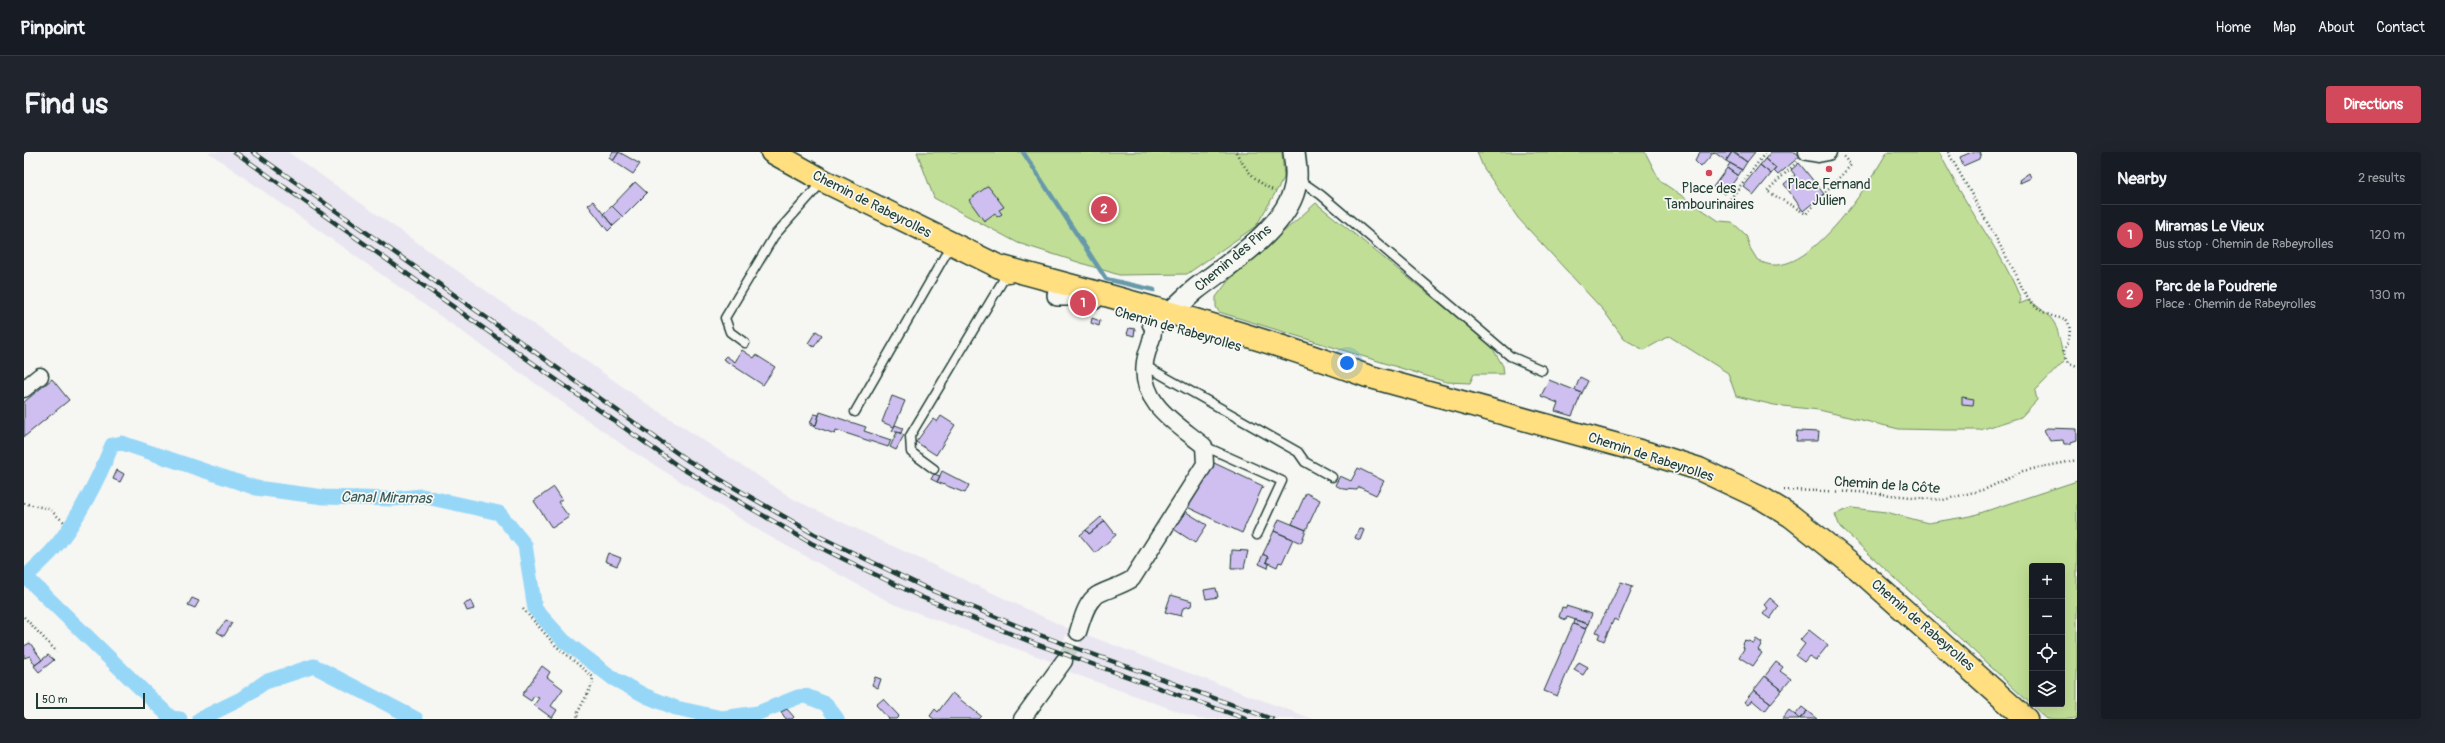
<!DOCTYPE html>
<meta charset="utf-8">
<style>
:root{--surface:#171b24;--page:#20242c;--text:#f1f3f6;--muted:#9ea1a6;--line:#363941;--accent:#d1495b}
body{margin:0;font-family:Pangolin,sans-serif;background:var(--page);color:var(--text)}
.controls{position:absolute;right:12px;bottom:12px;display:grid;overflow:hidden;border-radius:4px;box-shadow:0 4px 16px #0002}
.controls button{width:36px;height:36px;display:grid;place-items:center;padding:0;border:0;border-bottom:1px solid var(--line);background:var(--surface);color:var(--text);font:20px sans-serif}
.scale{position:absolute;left:12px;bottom:10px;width:109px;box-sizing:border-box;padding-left:4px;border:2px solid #1f3d34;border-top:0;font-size:11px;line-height:14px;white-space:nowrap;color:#1f3d34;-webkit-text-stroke:3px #f6f6f2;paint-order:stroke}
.you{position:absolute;left:1323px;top:211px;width:14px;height:14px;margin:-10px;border:3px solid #fff;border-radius:50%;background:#1a73e8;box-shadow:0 0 0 6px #1a73e833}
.badge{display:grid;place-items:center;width:26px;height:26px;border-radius:50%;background:var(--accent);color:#fff;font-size:13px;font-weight:700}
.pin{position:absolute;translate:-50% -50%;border:2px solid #fff;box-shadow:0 1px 4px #0006}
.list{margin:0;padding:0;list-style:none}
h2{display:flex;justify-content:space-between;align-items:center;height:52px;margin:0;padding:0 16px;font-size:17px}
h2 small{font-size:13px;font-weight:400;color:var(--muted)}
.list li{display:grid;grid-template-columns:26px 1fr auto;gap:12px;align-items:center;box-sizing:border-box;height:60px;padding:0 16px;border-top:1px solid var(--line)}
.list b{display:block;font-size:15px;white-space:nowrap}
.list p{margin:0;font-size:13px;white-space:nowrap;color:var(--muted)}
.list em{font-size:13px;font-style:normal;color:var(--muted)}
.icon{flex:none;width:22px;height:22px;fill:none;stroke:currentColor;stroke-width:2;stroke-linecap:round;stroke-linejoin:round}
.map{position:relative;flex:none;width:2053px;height:567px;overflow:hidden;border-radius:4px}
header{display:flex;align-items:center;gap:24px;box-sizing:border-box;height:56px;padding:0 20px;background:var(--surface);border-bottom:1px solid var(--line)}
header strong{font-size:19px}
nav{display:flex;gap:22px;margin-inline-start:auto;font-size:14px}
.intro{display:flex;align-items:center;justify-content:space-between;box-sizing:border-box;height:96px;padding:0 24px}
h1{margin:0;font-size:28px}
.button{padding:10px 18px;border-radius:4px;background:var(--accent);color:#fff;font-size:14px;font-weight:700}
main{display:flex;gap:24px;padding:0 24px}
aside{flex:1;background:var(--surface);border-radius:4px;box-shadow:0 4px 16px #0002}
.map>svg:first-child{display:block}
.built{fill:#eae6f1}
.green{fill:#c1de96;stroke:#708e65;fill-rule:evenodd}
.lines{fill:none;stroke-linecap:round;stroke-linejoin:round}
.stream{stroke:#69a;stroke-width:4.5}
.canal{stroke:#96d7f8;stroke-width:15}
.building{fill:#cfbff0;stroke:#1f3d34}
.minor-tunnel{stroke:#cbd1cc;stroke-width:16;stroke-dasharray:16 8;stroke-linecap:butt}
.service-casing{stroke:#1f3d34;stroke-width:11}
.minor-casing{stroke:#1f3d34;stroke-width:19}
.tertiary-casing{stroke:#1f3d34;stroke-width:24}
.primary-casing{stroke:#1f3d34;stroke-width:25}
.path{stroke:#1f3d34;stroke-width:2.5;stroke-dasharray:1 3;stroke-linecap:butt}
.service{stroke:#f6f6f2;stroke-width:8}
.minor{stroke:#f6f6f2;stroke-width:16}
.tertiary{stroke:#f6f6f2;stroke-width:21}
.primary{stroke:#ffdf80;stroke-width:22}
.rail-casing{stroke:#1f3d34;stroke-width:4.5}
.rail{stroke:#f6f6f2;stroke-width:3;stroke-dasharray:9;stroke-linecap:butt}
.poi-dot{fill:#d1495b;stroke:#f6f6f2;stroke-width:1.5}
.labels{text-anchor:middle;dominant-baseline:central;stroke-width:3.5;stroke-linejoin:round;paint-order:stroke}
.poi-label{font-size:14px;fill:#1f3d34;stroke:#f6f6f2}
.street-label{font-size:14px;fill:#1f3d34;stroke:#f6f6f2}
.water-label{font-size:15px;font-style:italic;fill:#375c5b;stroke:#f6f6f2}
</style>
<header>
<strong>Pinpoint</strong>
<nav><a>Home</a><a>Map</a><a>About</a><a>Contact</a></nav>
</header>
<div class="intro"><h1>Find us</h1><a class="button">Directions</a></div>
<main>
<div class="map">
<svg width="2053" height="567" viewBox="0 0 2053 567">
<rect width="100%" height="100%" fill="#f6f6f2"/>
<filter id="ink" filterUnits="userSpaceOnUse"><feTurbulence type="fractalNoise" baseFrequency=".025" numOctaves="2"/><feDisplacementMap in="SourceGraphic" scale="8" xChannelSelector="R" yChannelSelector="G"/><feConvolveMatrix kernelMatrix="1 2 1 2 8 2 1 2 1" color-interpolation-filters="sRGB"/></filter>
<g filter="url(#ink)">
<path class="built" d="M184,0H264L622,251L771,348L1045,477L1029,510L869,452L741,382L603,296Z
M1060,482L1289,567H1175L1045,520Z"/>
<path class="green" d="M893,0H1258L1260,26L1232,74L1163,122L1095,123L994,91L910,46Z
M1453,0H1621L1636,29L1695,69L1708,70L1722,83L1726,96L1734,109C1738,110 1744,113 1749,113C1791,116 1845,32 1863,0H1915C1923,15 1931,31 1940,46C1960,80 1983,111 1997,148L1995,152L2005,148C2015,156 2029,164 2033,177C2036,188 2037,197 2042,207L2011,239L2013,248L1997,265L1956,278H1923L1875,277L1795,258L1750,253L1712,244L1704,221L1645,184L1620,198L1600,187L1580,159L1494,66L1459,15Z
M1292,51L1466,192L1479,214L1480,222H1450L1446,231L1422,230L1195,160L1192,155V145L1205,128Z
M2053,329V567H2023L1816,375L1811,362L1828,356L1862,360L1904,371L1947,364ZM2008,414H2038V552H2008Z"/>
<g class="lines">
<path class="stream" d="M999,0L1082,127L1130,138"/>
<path class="canal" d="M156,567L147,566L2,425C10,416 20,408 28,399C51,373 75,326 88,293L98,291L232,336L300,345L369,347L398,344L475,361L501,393L511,457L540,489L590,527L622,544L652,556L698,566L734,561L774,545L782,544L802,552L813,567
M176,567L217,547L241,530L290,514L392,567"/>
</g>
<path class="building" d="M589,0H595L589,9L585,6Z
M595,0L616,12L609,22L589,9Z
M1676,0H1690L1677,15L1671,9Z
M1690,0H1708L1702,9Z
M1708,0L1723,10L1718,18L1702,9Z
M1710,0H1731L1723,10Z
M1747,0H1771L1776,4L1754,23L1750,19L1752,16L1741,7Z
M1948,0H1957L1955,7L1939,14L1936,5Z
M1741,7L1752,16L1747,22L1736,13Z
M1706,11L1718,18L1714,24L1703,16Z
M1775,11L1800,42L1779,59L1760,32L1771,23L1767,18Z
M1736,13L1747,22L1730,43L1719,34Z
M1703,16L1714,24L1701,42L1689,35Z
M2005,21L2007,26L1996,31L1995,28Z
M611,30L623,41L599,65L588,54Z
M964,34L980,55L975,58L978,62L973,65L971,61L960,69L945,48Z
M569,49L589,74L584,79L564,53Z
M588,54L599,65L589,74L579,62Z
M1068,166L1076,169L1075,174L1067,171Z
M1105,176L1111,177L1110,184L1103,182Z
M792,179L798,183L790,195L784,191Z
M718,198L730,206L732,203L751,215L739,233L699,207L702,204L711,210Z
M1556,225L1564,229L1558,241L1551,238Z
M28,227L45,248L0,285V250Z
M1525,228L1558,241L1548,264L1531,259L1534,251L1517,244Z
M868,244L881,249L870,275L858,270Z
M1938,245L1950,247L1949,253L1938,252Z
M796,260L842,275L840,279L867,288L864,295L812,278L811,282L786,273V271L792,273Z
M790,262L795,263L792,273L786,271Z
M917,264L931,273L912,303L892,290L909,267L913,270Z
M871,273L879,276L877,281L868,279Z
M2023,276L2053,277V288L2047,290V292H2040L2039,288L2026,289L2020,278Z
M1773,279L1795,280L1794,289H1772Z
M873,280L880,283L872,298L866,295Z
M1188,310L1239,334L1218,381L1161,354Z
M1334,316L1360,329L1352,343L1335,335L1333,338L1319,337L1311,333L1316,324L1327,329Z
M93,318L100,322L96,330L89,327Z
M918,319L945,333L941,341L913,330Z
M910,322L916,324L913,330L907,327Z
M530,335L538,347L534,350L545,365L528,376L510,349Z
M1282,341L1296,348L1282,378L1268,372Z
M1159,358L1183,373L1171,391L1148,376Z
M1077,365L1081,369L1065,382L1062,378Z
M1255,367L1282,378L1277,391L1250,379Z
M1081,369L1092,383L1071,401L1056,383L1062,378L1065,382Z
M1335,376L1340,378L1336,388L1331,386Z
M1250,379L1269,387L1258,411L1255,410L1253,415L1242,410L1244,405L1239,402Z
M1208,398L1224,399L1220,416H1207Z
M584,401L597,406L593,414L581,409Z
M1239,402L1244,405L1242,410L1245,412L1244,416L1235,412Z
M1597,430L1609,434L1594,469L1590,467L1580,489L1574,486L1576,481L1572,480Z
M1192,436L1194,445L1182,447L1180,438Z
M1147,443L1168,449L1167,454L1159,456L1157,464L1141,460Z
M168,446L175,449L171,456L164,453Z
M1746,446L1755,454L1746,467L1739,462L1744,456L1740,453Z
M447,449L450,457L443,459L440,452Z
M1542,454L1568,462L1564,472L1543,465L1542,468L1535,465L1538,455L1542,456Z
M202,468L208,471L200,484L193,480Z
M1551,468L1564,472L1561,477L1550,472Z
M1549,472L1562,477L1533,544L1520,539Z
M1785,478L1804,493L1792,508L1785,504L1780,510L1772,504L1781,492L1776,488Z
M1732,487L1738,491L1734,498L1738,501L1729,514L1715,505L1720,497L1718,491L1721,488L1730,491Z
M6,491L18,508L11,513L6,504L0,506V494Z
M24,503L30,508L15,520L10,514Z
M1555,510L1564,515L1559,523L1550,518Z
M1752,510L1759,515L1756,519L1767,527L1758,538L1741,524Z
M518,514L526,520L523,525L539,537L527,554L533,558L528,566L510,553L515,546L510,544L507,549L498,543Z
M1741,524L1758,538L1747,551L1730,538Z
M851,525L857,527L854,536L848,533Z
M1730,538L1747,551L1741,559L1728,548L1724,553L1720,550Z
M928,541L957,564L954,567H910L906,564L911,557L914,560Z
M859,547L875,564L872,567H865L852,553Z
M1778,555L1783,559L1775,567L1771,563Z
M763,557L770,565L768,567H762L757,560Z
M1765,558L1771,563L1775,567H1758Z
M1783,559L1793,567H1776Z"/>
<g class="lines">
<path class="minor-tunnel" d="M1040,509L1054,480"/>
<g class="service-casing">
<path id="service" d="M1274,27L1297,43L1486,204L1518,218
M721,191L706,180L701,166L750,84L799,29
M1120,213L1274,300L1281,310L1308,325
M831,260L927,93
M1180,294L1258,329L1233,383
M910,317L887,300L886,284L984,120"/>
</g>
<g class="minor-casing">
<path id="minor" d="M1783,0L1794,2L1804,0
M0,237L16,224
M1054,480C1058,468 1062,450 1073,443C1084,437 1097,434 1108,427L1181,312L1180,294C1152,271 1115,251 1121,210C1123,196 1131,185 1129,171L1140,169
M998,567L1040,509"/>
</g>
<g class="tertiary-casing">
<path id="tertiary" d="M1034,143H1054L1069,147
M1129,171C1150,161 1155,151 1172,137C1203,113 1255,81 1269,42C1274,28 1272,15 1270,0"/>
</g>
<g class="primary-casing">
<path id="primary" d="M748,0L800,29L984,119
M971,113C1096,147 1222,179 1343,224L1634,304L1675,317L1739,347L1767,364L1834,417L2002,567"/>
</g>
<path class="path" d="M1212,0C1222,19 1232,30 1251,39
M1924,0L1993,124C2002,148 2015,164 2042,167C2049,177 2045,188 2040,199L2045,211L2053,214
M1773,10L1743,39L1782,62L1827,13L1818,3
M1704,50L1742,0
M1760,338L1835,340L1919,348L1962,337L1999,319L2053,308
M0,351L25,357L40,370
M499,457L532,494L569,525L568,533L553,562L554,567
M0,465L33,500"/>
<use href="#service" class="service"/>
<use href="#minor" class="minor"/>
<use href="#tertiary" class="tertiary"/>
<use href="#primary" class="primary"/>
<g class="rail-casing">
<path id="rail" d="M211,0L657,316L787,391L897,445L1012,492L1222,567
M229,0L663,308L790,382L902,436L1013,482L1248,567"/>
</g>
<use href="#rail" class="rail"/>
</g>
</g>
<g class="poi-dot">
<circle cx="1805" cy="17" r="4"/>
<circle cx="1685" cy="21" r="4"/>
</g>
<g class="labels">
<g class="poi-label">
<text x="1805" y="32">Place Fernand<tspan x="1805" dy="16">Julien</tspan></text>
<text x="1685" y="36">Place des<tspan x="1685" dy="16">Tambourinaires</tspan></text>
</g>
<g class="street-label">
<text transform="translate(848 52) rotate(27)">Chemin de Rabeyrolles</text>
<text transform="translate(1209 106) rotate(-40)">Chemin des Pins</text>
<text transform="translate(1154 177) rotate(16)">Chemin de Rabeyrolles</text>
<text transform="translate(1627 305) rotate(18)">Chemin de Rabeyrolles</text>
<text transform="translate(1863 333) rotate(4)">Chemin de la Côte</text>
<text transform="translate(1899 473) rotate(41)">Chemin de Rabeyrolles</text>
</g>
<g class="water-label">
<text transform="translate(362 346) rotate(1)">Canal Miramas</text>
</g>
</g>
</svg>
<div class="controls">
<button>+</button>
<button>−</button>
<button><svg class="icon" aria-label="locate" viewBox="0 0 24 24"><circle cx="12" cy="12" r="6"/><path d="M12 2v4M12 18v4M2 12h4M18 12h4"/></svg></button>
<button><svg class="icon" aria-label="layers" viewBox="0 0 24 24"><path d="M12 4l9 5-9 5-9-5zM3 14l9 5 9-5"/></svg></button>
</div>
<div class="scale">50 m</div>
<div class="you"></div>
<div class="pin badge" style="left:1059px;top:151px">1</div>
<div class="pin badge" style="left:1080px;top:57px">2</div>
</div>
<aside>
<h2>Nearby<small>2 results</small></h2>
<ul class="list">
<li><span class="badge">1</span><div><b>Miramas Le Vieux</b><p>Bus stop · Chemin de Rabeyrolles</p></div><em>120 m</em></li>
<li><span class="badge">2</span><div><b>Parc de la Poudrerie</b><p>Place · Chemin de Rabeyrolles</p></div><em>130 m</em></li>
</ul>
</aside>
</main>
